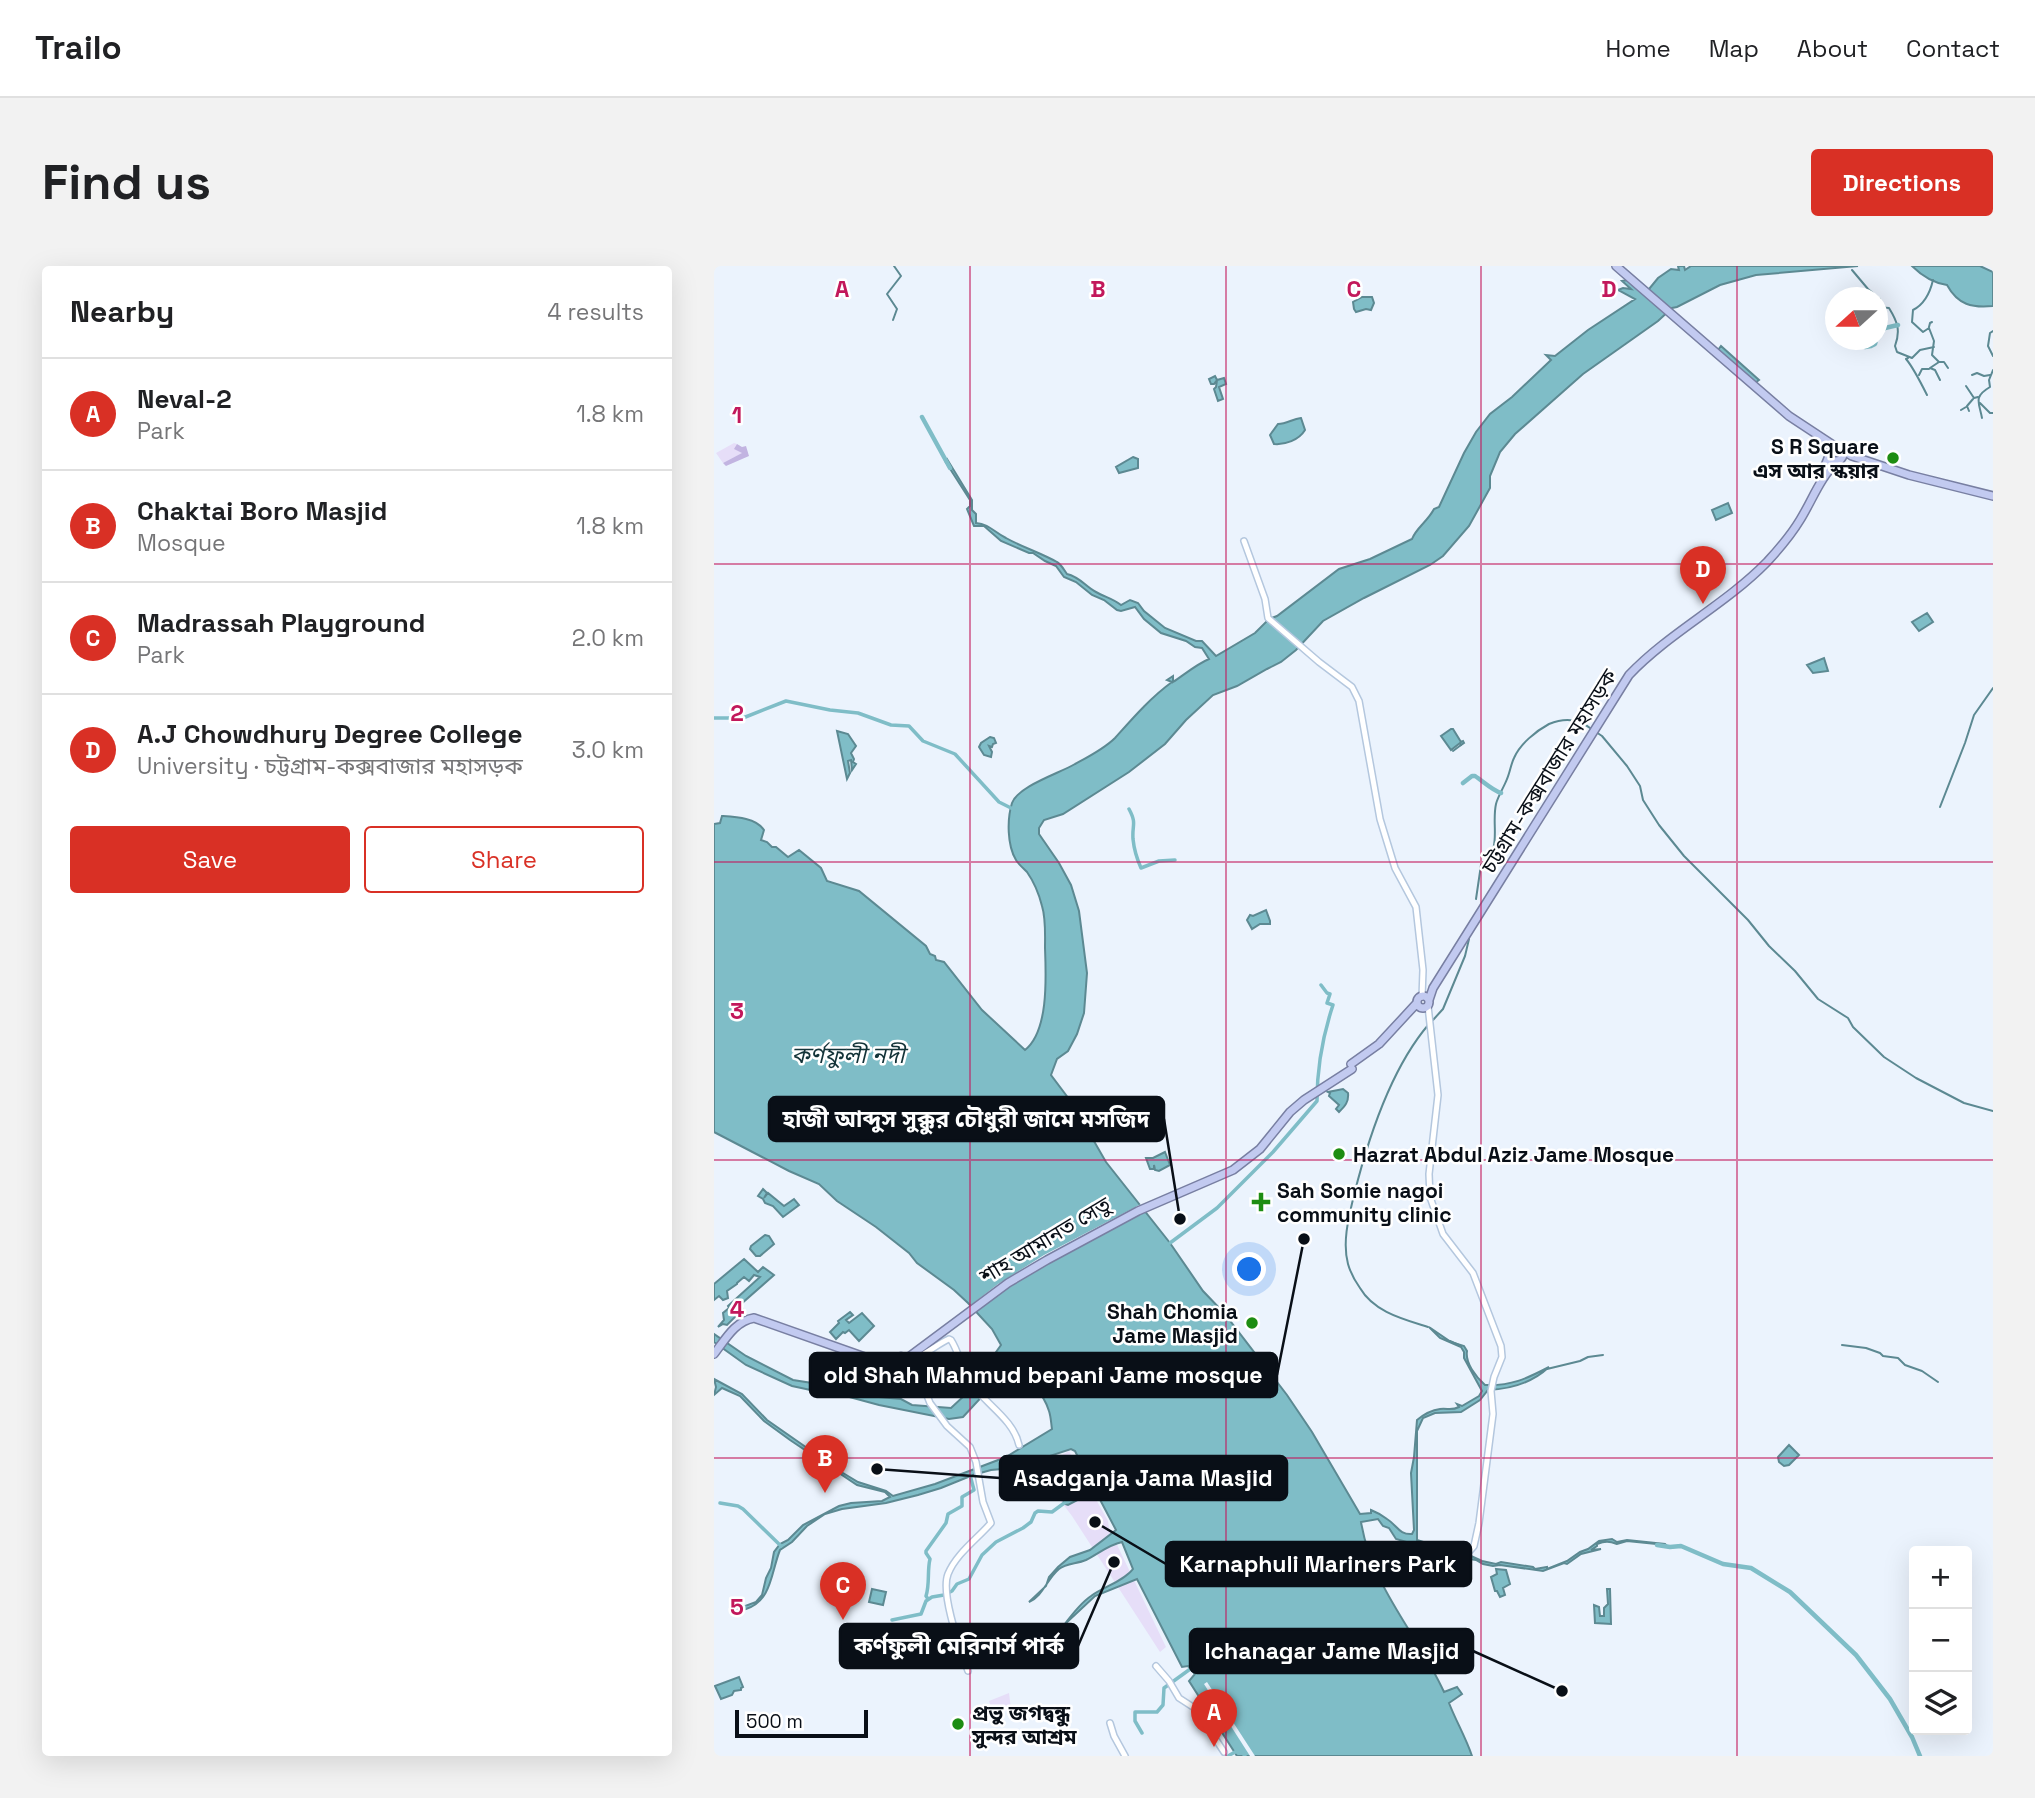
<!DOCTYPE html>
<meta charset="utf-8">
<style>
:root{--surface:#fff;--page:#f2f2f2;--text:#202124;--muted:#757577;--line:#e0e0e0;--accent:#d93025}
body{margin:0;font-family:"Space Grotesk","Noto Sans Bengali",sans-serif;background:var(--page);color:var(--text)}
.controls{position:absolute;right:21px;bottom:21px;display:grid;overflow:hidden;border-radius:7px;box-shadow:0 7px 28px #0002}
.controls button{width:63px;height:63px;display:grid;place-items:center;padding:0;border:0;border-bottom:2px solid var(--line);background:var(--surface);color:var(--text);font:35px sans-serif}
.compass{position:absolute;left:1111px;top:21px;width:63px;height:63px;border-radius:50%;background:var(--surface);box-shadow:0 7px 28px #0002;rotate:249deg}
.scale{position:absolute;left:21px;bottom:18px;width:133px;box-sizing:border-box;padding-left:7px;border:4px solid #090f17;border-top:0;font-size:19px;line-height:24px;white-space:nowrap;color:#090f17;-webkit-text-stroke:5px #fff;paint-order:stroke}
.you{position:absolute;left:536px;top:1004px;width:24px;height:24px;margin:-18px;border:5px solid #fff;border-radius:50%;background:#1a73e8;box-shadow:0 0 0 10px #1a73e833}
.badge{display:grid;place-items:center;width:46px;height:46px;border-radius:50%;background:var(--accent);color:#fff;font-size:23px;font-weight:700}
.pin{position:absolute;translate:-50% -58px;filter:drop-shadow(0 2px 4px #0008)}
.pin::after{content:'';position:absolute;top:37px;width:24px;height:21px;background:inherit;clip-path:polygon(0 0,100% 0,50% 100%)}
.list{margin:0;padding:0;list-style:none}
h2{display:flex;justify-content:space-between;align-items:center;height:91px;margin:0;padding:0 28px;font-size:30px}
h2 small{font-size:23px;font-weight:400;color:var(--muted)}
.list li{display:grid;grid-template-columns:46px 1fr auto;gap:21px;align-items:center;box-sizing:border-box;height:112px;padding:0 28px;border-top:2px solid var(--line)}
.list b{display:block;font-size:26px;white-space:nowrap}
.list p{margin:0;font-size:23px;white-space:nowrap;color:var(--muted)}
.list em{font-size:23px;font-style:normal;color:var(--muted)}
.actions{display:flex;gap:14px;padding:21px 28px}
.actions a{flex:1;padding:16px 0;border:2px solid var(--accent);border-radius:7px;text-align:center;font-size:24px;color:var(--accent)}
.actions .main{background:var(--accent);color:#fff}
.icon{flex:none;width:38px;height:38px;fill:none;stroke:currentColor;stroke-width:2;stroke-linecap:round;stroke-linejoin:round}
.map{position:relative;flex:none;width:1279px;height:1490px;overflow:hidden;border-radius:7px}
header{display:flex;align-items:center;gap:42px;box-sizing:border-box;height:98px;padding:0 35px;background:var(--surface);border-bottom:2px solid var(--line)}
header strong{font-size:33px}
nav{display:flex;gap:38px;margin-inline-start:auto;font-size:24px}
.intro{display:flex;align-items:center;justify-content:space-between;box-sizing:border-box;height:168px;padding:0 42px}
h1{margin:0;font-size:49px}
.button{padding:18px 32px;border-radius:7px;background:var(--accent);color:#fff;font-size:24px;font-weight:700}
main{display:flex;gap:42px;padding:0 42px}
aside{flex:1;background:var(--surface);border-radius:7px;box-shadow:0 7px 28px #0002}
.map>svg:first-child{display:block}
.green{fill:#e6def8}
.forest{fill:#c2b4e1}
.water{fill:#7fbdc7;stroke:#5c8992;stroke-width:2}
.pier{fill:#ebf3fd}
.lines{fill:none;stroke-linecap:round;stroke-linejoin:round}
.stream{stroke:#5c8992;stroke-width:2}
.canal{stroke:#7fbdc7;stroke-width:3.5}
.river{stroke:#7fbdc7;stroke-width:4.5}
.secondary-casing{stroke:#b4c7de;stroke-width:8}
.trunk-casing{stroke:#787fa2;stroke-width:10}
.secondary{stroke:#fff;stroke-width:5}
.trunk{stroke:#c2caf0;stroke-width:7}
.grid{fill:none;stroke:#c2185b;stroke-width:2;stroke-opacity:0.55}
.poi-dot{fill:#1e8d12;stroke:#fff;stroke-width:2.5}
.labels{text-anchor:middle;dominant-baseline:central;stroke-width:5;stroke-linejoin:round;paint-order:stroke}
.poi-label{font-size:21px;font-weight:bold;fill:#090f17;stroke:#fff;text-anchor:start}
.street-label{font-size:21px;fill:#090f17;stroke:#fff}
.water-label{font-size:23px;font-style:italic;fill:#133338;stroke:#fff}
.grid-label{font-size:23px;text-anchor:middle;font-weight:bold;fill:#c2185b;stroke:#fff;stroke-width:5;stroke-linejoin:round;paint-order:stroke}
.leader{fill:none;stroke:#090f17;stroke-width:2.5}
.callout-dot{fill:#090f17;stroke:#fff;stroke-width:2.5}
.callout{fill:#090f17;stroke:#090f17;stroke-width:2.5}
.callout-label{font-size:23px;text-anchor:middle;font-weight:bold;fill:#fff}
</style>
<header>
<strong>Trailo</strong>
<nav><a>Home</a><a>Map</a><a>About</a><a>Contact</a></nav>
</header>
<div class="intro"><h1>Find us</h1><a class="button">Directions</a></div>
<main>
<aside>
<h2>Nearby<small>4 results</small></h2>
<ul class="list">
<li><span class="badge">A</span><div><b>Neval-2</b><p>Park</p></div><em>1.8 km</em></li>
<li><span class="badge">B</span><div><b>Chaktai Boro Masjid</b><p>Mosque</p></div><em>1.8 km</em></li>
<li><span class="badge">C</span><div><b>Madrassah Playground</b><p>Park</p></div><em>2.0 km</em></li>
<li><span class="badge">D</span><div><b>A.J Chowdhury Degree College</b><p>University · চট্টগ্রাম-কক্সবাজার মহাসড়ক</p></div><em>3.0 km</em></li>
</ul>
<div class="actions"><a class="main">Save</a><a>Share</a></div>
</aside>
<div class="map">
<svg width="1279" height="1490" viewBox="0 0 1279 1490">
<rect width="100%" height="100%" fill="#ebf3fd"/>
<path class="green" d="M20,177L23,178L21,183L29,187L9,197L2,187Z
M355,1185L394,1255L395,1262L452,1381L446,1386L358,1250L323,1204Z
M295,1427L297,1443L280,1449L275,1435Z"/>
<path class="forest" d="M23,178L28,181L32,180L35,190L12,200L9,197L28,187L20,183Z"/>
<path class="water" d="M964,0H970L971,4L977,0H1144L1042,9L1006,19L963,41L958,42L944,55L869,108L801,168L786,186L776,210V222L755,260L729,290L716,299L650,332L609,355L582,384L567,396L553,403L523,420L499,429L472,454L451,478L415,506L349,548L330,554L325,562V568L345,597L357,619L365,645L373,707L370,747L363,768L354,785L343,793L337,809L358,837L392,896L456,977L489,1025L510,1047L573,1129L598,1166L646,1248L657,1247V1244C662,1246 668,1249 673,1253C683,1259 685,1269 698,1268L700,1264L697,1207L700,1191L703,1154C709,1149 718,1144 726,1143C734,1142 737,1145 745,1141L743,1138L748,1140L765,1130L768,1125L750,1092V1086L747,1081L726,1072L715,1061L737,1076L750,1080L753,1085C751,1097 762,1111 771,1119C797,1120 812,1113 835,1101C818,1117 797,1123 774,1124L766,1134L747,1146L721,1147L709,1152L703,1165V1274L735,1284H744L768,1295L782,1298L787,1296L819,1301L821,1303L833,1301V1303L853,1295L866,1286L874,1283L885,1275L898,1273L903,1276L913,1274L951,1278L952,1279L913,1275L903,1278C895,1275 891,1275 883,1278V1280L877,1284L887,1283L867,1288L853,1298L850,1297L829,1305L786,1299L779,1300L769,1298L762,1294L742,1291L741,1289H737L732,1296L724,1293L730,1295L735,1288L682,1273L675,1262L669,1260L664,1253L647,1256C658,1322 703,1367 730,1426L743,1421L748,1428L735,1437C742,1455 752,1472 758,1490H523L475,1415L481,1408L474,1400L468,1401L423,1313L381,1330L350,1359C356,1351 368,1336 377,1330C389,1321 410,1315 419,1303L408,1276C394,1279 384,1288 372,1294C363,1298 352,1297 345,1303C333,1313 329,1330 315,1336L332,1320L335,1311L344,1301L356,1291L376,1284L402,1264L382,1226L373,1229L354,1239L351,1238L348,1232L377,1217L361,1185L357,1183L299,1202L277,1204L259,1209L227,1222L204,1229L172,1237L128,1243L111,1248L93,1260L78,1276L66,1284C57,1306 58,1335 32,1343L31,1340L42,1336L48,1329L52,1312L57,1302L60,1286L66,1278L74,1274L89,1259L125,1240L137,1237L168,1235L176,1231L171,1226L143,1219L76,1174L50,1155L26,1130L8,1122L0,1129L2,1121L0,1113L28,1128L53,1154L129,1207L144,1216L172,1225L179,1230L221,1218L292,1191L338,1163C337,1157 337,1151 335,1145C331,1131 309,1100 294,1100L281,1119L273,1125L249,1151L235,1153L165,1139L128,1129L115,1128L78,1120L32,1099L0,1076V1068L32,1090L79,1114L143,1124L165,1131L187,1133L198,1139L237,1142L265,1116L268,1106L287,1079L278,1063L254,1037L240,1024L203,997L195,987L162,961L123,935L105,918L75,905L0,866V558L6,557L8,550C23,551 42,552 50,564L47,574L53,576L58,581H62L74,591L85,584L107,602L113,615L145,625L212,680L216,688L221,690L222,694L230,696L268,744L311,784C335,765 332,710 331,682C331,669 332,653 328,640C325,628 320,616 313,606C309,602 305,599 302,594C293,579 293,553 298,537C304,520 346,507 361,498C374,491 390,483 401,472C418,453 436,432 458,416L453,414L459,410V416C471,408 483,398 495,393L488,382L481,381L472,375L447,367L430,353L421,341L407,345L403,344L390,334L378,329L362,316L350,311L342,300L331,295L319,287H315L287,275L270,260H260L253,243L256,240V234L231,195L233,193L258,234V244L262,248V257C275,258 280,266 292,272C308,281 327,287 343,296C347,298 350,304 353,308C366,311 371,320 382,326C391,331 400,333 407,339L416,334L424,337L430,345L451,362L482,375H488L502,390L541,367L555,353L563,350L625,303L656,293L698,273C702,262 714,255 720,243L725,241L750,187L762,166L776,148L798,131L837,94L832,89L841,90L874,64L921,33L904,24L909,22L917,23L908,15L914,14L931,28L944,12L957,3L965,4Z
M1198,0H1266L1279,6V40C1258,42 1244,39 1233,19C1220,17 1207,9 1198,0Z
M648,31H658L660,37L657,44L652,43L642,46L640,43L639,36Z
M1007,80L1045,114L1041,117L1004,84Z
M501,110L503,114L510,112L512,118L505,121L509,133L504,135L500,123L502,121L503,114L500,118H497L495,113Z
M587,152L591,164C585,174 571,179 560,178L556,169L564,158C573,158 578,153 587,152Z
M419,191L424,193V202L405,207L402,201Z
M1014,237L1018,247L1002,254L998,244Z
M1213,347L1219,356L1205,365L1198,356Z
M1110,392L1114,405L1099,407L1093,399Z
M737,463H739L747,476L749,475L750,477L747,479L746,477L737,484L727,470Z
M123,465L134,468L142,480L137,487L140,493L139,496L142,498L138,504L137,494L134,495L136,507L133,513Z
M276,471L280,472L282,477L279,478L278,481L275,480L278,486L277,491L270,489L265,481L267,477Z
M552,644L556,655V658H546L538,663L533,654L536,649L539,650Z
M629,823L634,827C635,836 631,840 625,846L622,843L625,839L615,830L616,827L614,826Z
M451,886L456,899L445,905L441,904L440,899V903H436L432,892H439Z
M49,923L53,927L50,932L54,927L70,940L80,933L85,939L69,951L59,940L51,937L49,933L44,930Z
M51,969L55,970L60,978L46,990H42L36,983L37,980Z
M30,993L44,1006L49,1001L60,1009L26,1039L29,1043L13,1059L9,1058L4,1061L10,1054L9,1047L15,1042L14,1040L46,1011L40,1009L35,1015L30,1011L23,1017V1018L13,1025L14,1032L9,1034L5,1030L0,1034V1018Z
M136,1046L139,1049L132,1054L135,1057L148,1047L160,1060L145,1075L135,1064L131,1067L129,1066L122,1073L116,1066L125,1057L124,1055Z
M1075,1179L1085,1189L1075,1199L1070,1200L1065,1196L1064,1191Z
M782,1303L792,1304L796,1318L789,1322L791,1329L786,1331L783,1325H781L777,1311L783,1308Z
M158,1323L172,1326L169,1339L155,1336Z
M893,1323H896L897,1358L881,1357L880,1339L885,1341L886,1350H890V1342L894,1338Z
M25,1411L29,1421L27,1422V1424L20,1425L18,1429L7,1433L1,1420Z"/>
<path class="pier" d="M429,937L433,942L333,994L257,1046L253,1042L284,1018L330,989Z
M493,1416L541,1490H536L490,1418Z"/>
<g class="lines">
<path class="stream" d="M1138,4L1154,23L1166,33L1164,36
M1219,14C1216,27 1211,38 1199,44L1198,56L1209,66L1215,62L1220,75L1218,89L1225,96L1216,102L1221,104L1226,114
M1164,41L1175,42C1183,55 1187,64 1181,80L1183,86L1198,92L1206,84L1220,81
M179,54L183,43L173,28L187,10L180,0
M1215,61L1216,57L1218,56
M1279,65L1276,67L1274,80L1279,90
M1194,92L1192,93C1199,101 1208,119 1213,129
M1226,96H1230L1234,102
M1205,109L1208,103H1215
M1258,109L1263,107L1270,110L1276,109
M1252,120L1260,132L1264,131
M1266,137L1276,147H1279
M1247,144L1252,141
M1255,145L1253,140L1259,133
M1268,152C1265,136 1259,131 1276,121L1275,114L1279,104
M882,466L888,470L913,500L926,520L929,534L945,559L970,590L1034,654L1055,680L1081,705L1104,733L1134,752L1139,761L1170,791L1202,812L1250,837L1279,845
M739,485L747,479
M1226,541L1251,477L1260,449L1279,422
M762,633L767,599C789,584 777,560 782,538C784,530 790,521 793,513C796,506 797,498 800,492C806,478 822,465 835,458C850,452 863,452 876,462
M719,754L729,743L751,690L755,673
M714,1061C689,1053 660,1046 646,1022C641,1015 636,1005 634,998C628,976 635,950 640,929C654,873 677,802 715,758
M736,1075L747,1080
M1128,1079L1152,1082L1166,1087L1169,1090L1184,1092L1191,1099L1208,1105L1224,1116
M833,1103L866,1095L874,1091L889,1089"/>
<path class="canal" d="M0,452H29L72,435L116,444L144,447L177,459L195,460L209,475L241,488L285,536L301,544
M415,543C423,558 418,558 419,573C420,583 423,593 427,602L445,595L461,594
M456,977L503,942L559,886L603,835C603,803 609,769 619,739L613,737L616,728L613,727L607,719
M6,1237L24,1240L29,1243L67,1280
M214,1333L212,1330C216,1318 213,1305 216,1293L212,1287V1285L232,1257L234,1248L248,1240V1231L260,1224L256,1209
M21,1343L31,1341
M178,1354L207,1348L212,1335L218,1331L230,1329L238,1325L243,1318L255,1313L268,1289L282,1276L309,1262L317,1256L321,1247L324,1245L338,1246L353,1235
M428,1467L421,1455V1446H443L449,1439L450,1422L479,1401
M514,1490L521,1486H528L531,1490"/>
<path class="river" d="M1164,69L1171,62L1184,59
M1151,81L1157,80L1161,78L1162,74
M208,151L236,202
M749,517L758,510H761C770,516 778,524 787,527
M943,1279L956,1281L967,1280L1009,1298L1037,1302L1076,1326L1142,1389L1176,1433L1198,1471L1206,1490"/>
<g class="secondary-casing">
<path id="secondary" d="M530,275L551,333L554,352L605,396L638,421L645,435L666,553L681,602L702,641L709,704L708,731
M192,1094C206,1094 221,1079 235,1073L237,1074C245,1086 247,1102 255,1114C269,1137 299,1152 305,1179
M192,1096L210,1122L216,1137L233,1160L256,1181L262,1196L269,1236L277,1257C263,1273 242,1288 234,1308C226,1328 247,1384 254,1405
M662,1292L676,1288L718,1299L737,1301L745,1297L760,1280L765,1257L779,1148L777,1125L780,1111L788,1091L787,1080L759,1007L729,968L716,931L715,908L724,829L714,740
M442,1400L455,1415L465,1432L482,1443L510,1486
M396,1457L400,1470L411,1490"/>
</g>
<g class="trunk-casing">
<path id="trunk" d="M902,0L1075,150L1122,181
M1115 188a7 7 0 1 1 14 0a7 7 0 1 1-14 0Z
M1129,184L1138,190L1195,209L1279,230
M1108,207L1115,190
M703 736a6 6 0 1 1 12 0a6 6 0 1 1-12 0Z
M715,734L719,722L915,409C956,366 1011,339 1053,296C1065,283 1077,269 1086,254C1099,233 1106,211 1124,195
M637,798L665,778L703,737
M0,1088C11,1074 21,1055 40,1052L165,1096L177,1099L184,1098
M182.5 1095a4.5 4.5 0 1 1 9 0a4.5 4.5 0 1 1-9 0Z
M192,1093L294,1017L333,994L424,945L519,904L546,883L576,846L590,834L638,803"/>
</g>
<use href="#secondary" class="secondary"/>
<use href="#trunk" class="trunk"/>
</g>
<path class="grid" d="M256,0V1490M512,0V1490M767,0V1490M1023,0V1490M0,298H1279M0,596H1279M0,894H1279M0,1192H1279"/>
<g class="poi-dot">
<circle cx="1179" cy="192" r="7"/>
<circle cx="625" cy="888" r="7"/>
<path d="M543.5 925.5h7v7h7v7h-7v7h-7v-7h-7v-7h7z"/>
<circle cx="538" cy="1057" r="7"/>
<circle cx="244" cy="1458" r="7"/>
</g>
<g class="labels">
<g class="poi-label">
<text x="1165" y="180" text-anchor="end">S R Square<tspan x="1165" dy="24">এস আর স্কয়ার</tspan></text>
<text x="639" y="888">Hazrat Abdul Aziz Jame Mosque</text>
<text x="563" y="924">Sah Somie nagoi<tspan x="563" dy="24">community clinic</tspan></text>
<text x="524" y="1045" text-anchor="end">Shah Chomia<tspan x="524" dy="24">Jame Masjid</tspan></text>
<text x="258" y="1446">প্রভু জগদ্বন্ধু<tspan x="258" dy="24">সুন্দর আশ্রম</tspan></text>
</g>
<g class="street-label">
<text transform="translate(835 505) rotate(-58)">চট্টগ্রাম-কক্সবাজার মহাসড়ক</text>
<text transform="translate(331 974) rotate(-31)">শাহ আমানত সেতু</text>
</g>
<g class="water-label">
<text x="134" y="789">কর্ণফুলী নদী</text>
</g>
</g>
<g class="grid-label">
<text x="128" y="31">A</text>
<text x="384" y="31">B</text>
<text x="640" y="31">C</text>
<text x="895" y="31">D</text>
<text x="23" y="157">1</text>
<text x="23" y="455">2</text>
<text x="23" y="753">3</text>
<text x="23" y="1051">4</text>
<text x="23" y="1349">5</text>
</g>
<path class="leader" d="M466 953L450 853M590 973L563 1109M163 1203L286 1212M381 1256L452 1298M400 1296L364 1380M848 1425L759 1385"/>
<g class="callout-dot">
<circle cx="466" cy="953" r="7"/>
<circle cx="590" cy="973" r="7"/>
<circle cx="163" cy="1203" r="7"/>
<circle cx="381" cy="1256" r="7"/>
<circle cx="400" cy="1296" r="7"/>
<circle cx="848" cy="1425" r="7"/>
</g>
<g class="callout">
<rect x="55" y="831" width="395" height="44" rx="7"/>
<rect x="96" y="1087" width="467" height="44" rx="7"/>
<rect x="286" y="1190" width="287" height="44" rx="7"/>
<rect x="452" y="1276" width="305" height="44" rx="7"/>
<rect x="126" y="1358" width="238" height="44" rx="7"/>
<rect x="476" y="1363" width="283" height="44" rx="7"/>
</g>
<g class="callout-label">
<text x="252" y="861">হাজী আব্দুস সুক্কুর চৌধুরী জামে মসজিদ</text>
<text x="329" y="1117">old Shah Mahmud bepani Jame mosque</text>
<text x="429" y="1220">Asadganja Jama Masjid</text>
<text x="604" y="1306">Karnaphuli Mariners Park</text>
<text x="245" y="1388">কর্ণফুলী মেরিনার্স পার্ক</text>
<text x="618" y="1393">Ichanagar Jame Masjid</text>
</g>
</svg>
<div class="controls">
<button>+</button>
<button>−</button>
<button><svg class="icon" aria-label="layers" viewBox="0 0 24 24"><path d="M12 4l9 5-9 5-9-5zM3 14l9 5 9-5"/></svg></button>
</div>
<svg class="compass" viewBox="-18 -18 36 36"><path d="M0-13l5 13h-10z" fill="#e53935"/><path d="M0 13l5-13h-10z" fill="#757577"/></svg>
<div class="scale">500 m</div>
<div class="you"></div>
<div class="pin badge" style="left:500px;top:1481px">A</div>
<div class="pin badge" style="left:111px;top:1227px">B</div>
<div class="pin badge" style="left:129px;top:1354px">C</div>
<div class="pin badge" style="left:989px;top:338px">D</div>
</div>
</main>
